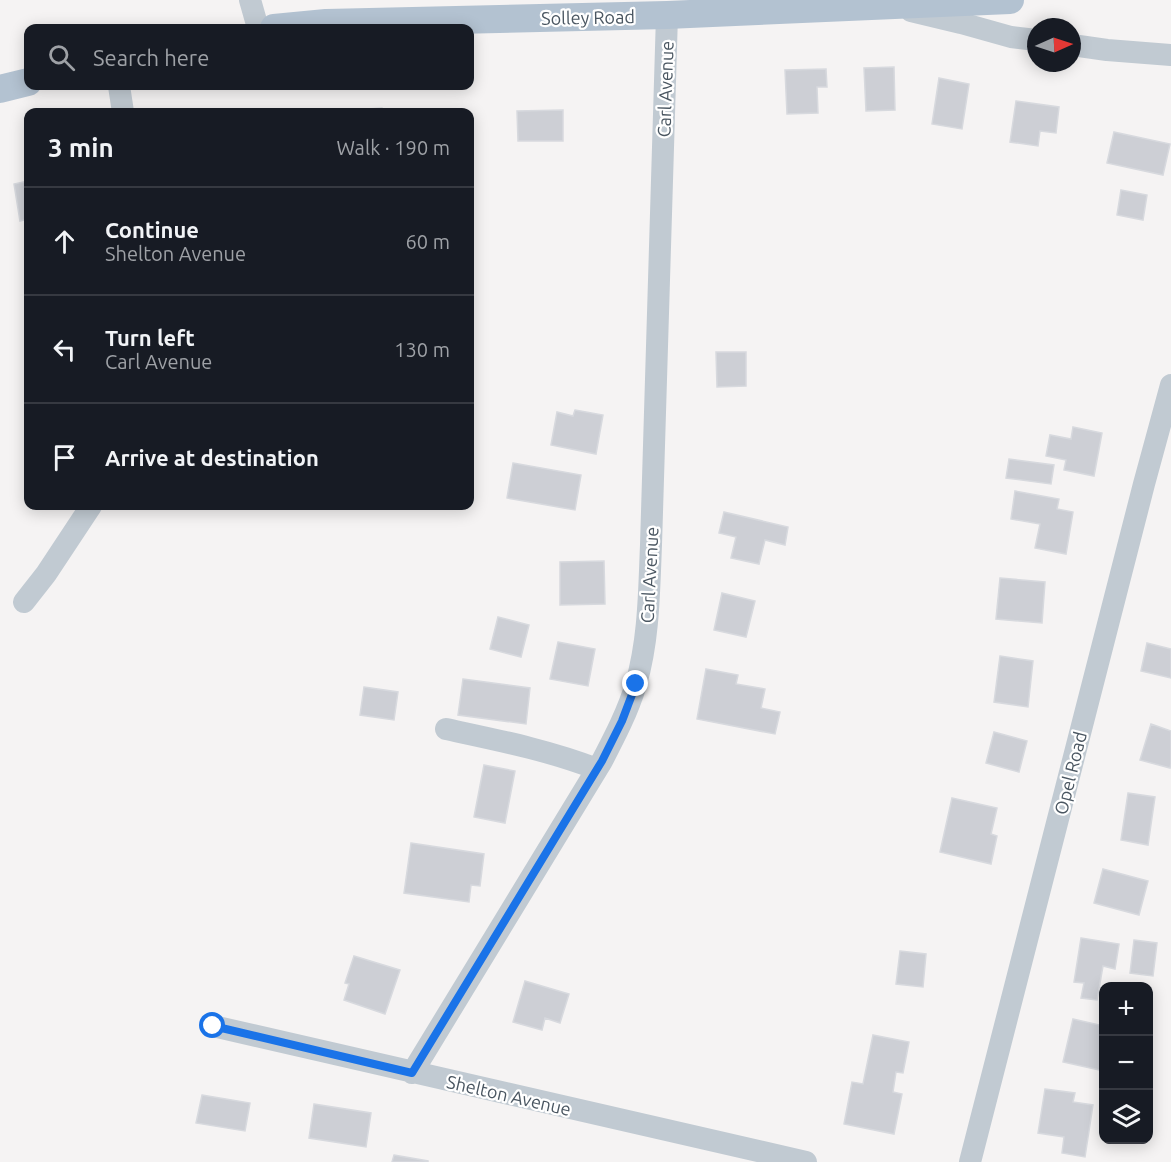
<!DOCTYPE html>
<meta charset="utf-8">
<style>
:root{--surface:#171b24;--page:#20242c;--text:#f1f3f6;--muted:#9ea1a6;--line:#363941}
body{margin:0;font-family:Ubuntu,sans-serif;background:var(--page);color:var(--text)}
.controls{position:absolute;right:18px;bottom:18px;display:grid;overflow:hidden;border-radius:12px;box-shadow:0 3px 15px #0003}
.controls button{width:54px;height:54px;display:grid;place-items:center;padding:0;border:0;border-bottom:2px solid var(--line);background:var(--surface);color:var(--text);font:30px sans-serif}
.compass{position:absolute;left:1027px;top:18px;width:54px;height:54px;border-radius:50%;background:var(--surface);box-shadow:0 3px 15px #0003;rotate:87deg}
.stop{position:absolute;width:18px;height:18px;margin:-14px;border:4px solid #1a73e8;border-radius:50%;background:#fff}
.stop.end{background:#1a73e8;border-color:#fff;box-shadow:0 2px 6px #0008}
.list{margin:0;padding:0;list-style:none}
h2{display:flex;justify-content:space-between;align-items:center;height:78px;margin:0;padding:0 24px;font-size:26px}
h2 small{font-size:20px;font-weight:400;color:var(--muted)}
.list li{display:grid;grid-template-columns:39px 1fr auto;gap:18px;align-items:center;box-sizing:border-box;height:108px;padding:0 24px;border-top:2px solid var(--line)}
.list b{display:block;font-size:22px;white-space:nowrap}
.list p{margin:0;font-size:20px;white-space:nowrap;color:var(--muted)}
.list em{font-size:20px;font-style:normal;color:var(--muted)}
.icon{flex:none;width:33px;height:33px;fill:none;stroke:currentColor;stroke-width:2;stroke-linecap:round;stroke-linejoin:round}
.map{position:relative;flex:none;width:1171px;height:1162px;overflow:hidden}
.search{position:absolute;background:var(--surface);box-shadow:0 3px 15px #0003;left:24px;top:24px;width:450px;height:66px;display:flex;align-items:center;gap:15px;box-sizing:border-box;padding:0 21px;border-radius:12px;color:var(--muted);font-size:22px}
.panel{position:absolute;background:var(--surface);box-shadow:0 3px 15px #0003;left:24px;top:108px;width:450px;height:402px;border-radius:12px}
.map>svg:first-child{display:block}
.building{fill:#cdcfd5;stroke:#d7d9de;stroke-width:1.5}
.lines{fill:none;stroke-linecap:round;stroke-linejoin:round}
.minor{stroke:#c1cad2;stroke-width:22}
.major{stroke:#b3c2d1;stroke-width:28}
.route{stroke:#1a73e8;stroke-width:8}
.labels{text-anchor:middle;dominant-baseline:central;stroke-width:4.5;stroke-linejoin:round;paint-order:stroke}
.street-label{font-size:18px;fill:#4a5661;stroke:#fff}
</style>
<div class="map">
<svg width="1171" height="1162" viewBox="0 0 1171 1162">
<rect width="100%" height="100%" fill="#f5f3f3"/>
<path class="building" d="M894,67L895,110L866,111L864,68Z
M826,69L827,87H817L818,113L787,114L785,70Z
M939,78L969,84L962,129L932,124Z
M1016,101L1059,107L1056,133L1040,131L1038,146L1010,142Z
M382,108L383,112H337V111Z
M563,110V141H518L517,111Z
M1114,132L1170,144L1163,175L1107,163Z
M28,181V219L20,221L14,184Z
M1121,190L1147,195L1143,220L1117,215Z
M716,352H746V386L717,387Z
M575,410L603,415L596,454L551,445L557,412L573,416Z
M1073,427L1102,433L1094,476L1064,470L1066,460L1046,456L1050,435L1071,439Z
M1009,459L1054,465L1051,484L1006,478Z
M513,463L581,475L575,510L507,498Z
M1015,491L1059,499L1057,509L1073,512L1066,554L1035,548L1040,524L1011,519Z
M724,512L788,527L785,545L765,540L759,564L731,558L736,537L719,533Z
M604,561L605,604L560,605V562Z
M1000,578L1045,582L1042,623L996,619Z
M722,593L755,601L746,637L714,630Z
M498,617L529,625L521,657L490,649Z
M558,642L595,649L588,686L550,679Z
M1147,643L1171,649V678L1141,671Z
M1000,656L1033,661L1028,707L994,702Z
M706,669L738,675L736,684L765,689L761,708L780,712L775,734L697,719Z
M463,679L530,688L526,724L458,715Z
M364,687L398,692L394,720L360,715Z
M1151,724L1171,731V764L1170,768L1140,760Z
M994,732L1027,741L1019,772L986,763Z
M484,765L515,771L505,823L474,817Z
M1128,793L1155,797L1148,845L1121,840Z
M952,798L997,808L991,834L997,836L991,864L940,852Z
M411,843L484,854L480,886L471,885L469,902L404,893Z
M1103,869L1148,881L1139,915L1094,903Z
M1081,938L1119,944L1115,969L1103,966L1097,1000L1081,998L1084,983L1074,982Z
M1134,940L1157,943L1153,976L1130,973Z
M900,951L926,954L923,987L896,984Z
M354,956L400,970L385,1014L344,1000L349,984L345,983Z
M525,981L569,994L560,1023L545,1018L542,1030L513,1022Z
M1073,1019L1104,1026V1071L1063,1062Z
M873,1035L909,1042L903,1073L896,1072L893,1092L902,1094L894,1134L844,1124L852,1082L863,1084Z
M1045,1089L1075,1093L1073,1102L1093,1105L1085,1157L1062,1153L1064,1137L1038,1133Z
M202,1095L250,1103L245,1131L196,1123Z
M314,1104L371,1113L366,1147L309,1138Z
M394,1155L428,1161V1162H392Z"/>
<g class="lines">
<path class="minor" d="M250,0L258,28
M911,11L961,23L1011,37L1036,40
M1072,45L1107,50L1171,55
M119,86L123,112
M24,602L46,574L91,506
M446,729C497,740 548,750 597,769
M213,1026L806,1162
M412,1073L602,761C615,736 628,711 636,684C649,639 649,592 651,545L667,15
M970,1162L1144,484L1171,385"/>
<path class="major" d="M274,28L326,23L667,15L1010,0
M0,89L28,82"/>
</g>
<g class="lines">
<path class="route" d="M213,1026L412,1073L602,761L622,721L636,684"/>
</g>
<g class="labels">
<g class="street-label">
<text transform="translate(588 17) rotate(-1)">Solley Road</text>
<text transform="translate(665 89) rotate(-88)">Carl Avenue</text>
<text transform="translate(649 575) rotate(-87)">Carl Avenue</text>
<text transform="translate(1070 773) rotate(-76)">Opel Road</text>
<text transform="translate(509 1095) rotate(13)">Shelton Avenue</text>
</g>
</g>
</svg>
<div class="controls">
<button>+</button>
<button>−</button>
<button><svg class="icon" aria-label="layers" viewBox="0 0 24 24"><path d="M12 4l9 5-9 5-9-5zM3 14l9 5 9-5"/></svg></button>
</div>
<svg class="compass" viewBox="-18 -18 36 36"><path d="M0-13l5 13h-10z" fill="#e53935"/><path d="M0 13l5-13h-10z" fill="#9ea1a6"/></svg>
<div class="stop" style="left:213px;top:1026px"></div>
<div class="stop end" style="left:636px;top:684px"></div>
<div class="search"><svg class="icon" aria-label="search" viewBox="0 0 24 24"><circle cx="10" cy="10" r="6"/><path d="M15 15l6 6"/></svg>Search here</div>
<section class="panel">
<h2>3 min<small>Walk · 190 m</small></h2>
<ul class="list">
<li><svg class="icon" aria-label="ahead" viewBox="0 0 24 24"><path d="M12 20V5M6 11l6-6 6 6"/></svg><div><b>Continue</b><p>Shelton Avenue</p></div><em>60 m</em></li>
<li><svg class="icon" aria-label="left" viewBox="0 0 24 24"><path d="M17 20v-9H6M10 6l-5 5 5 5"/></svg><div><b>Turn left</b><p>Carl Avenue</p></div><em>130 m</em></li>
<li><svg class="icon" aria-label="arrive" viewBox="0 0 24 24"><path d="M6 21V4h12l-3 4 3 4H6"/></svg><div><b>Arrive at destination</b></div></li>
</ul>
</section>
</div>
